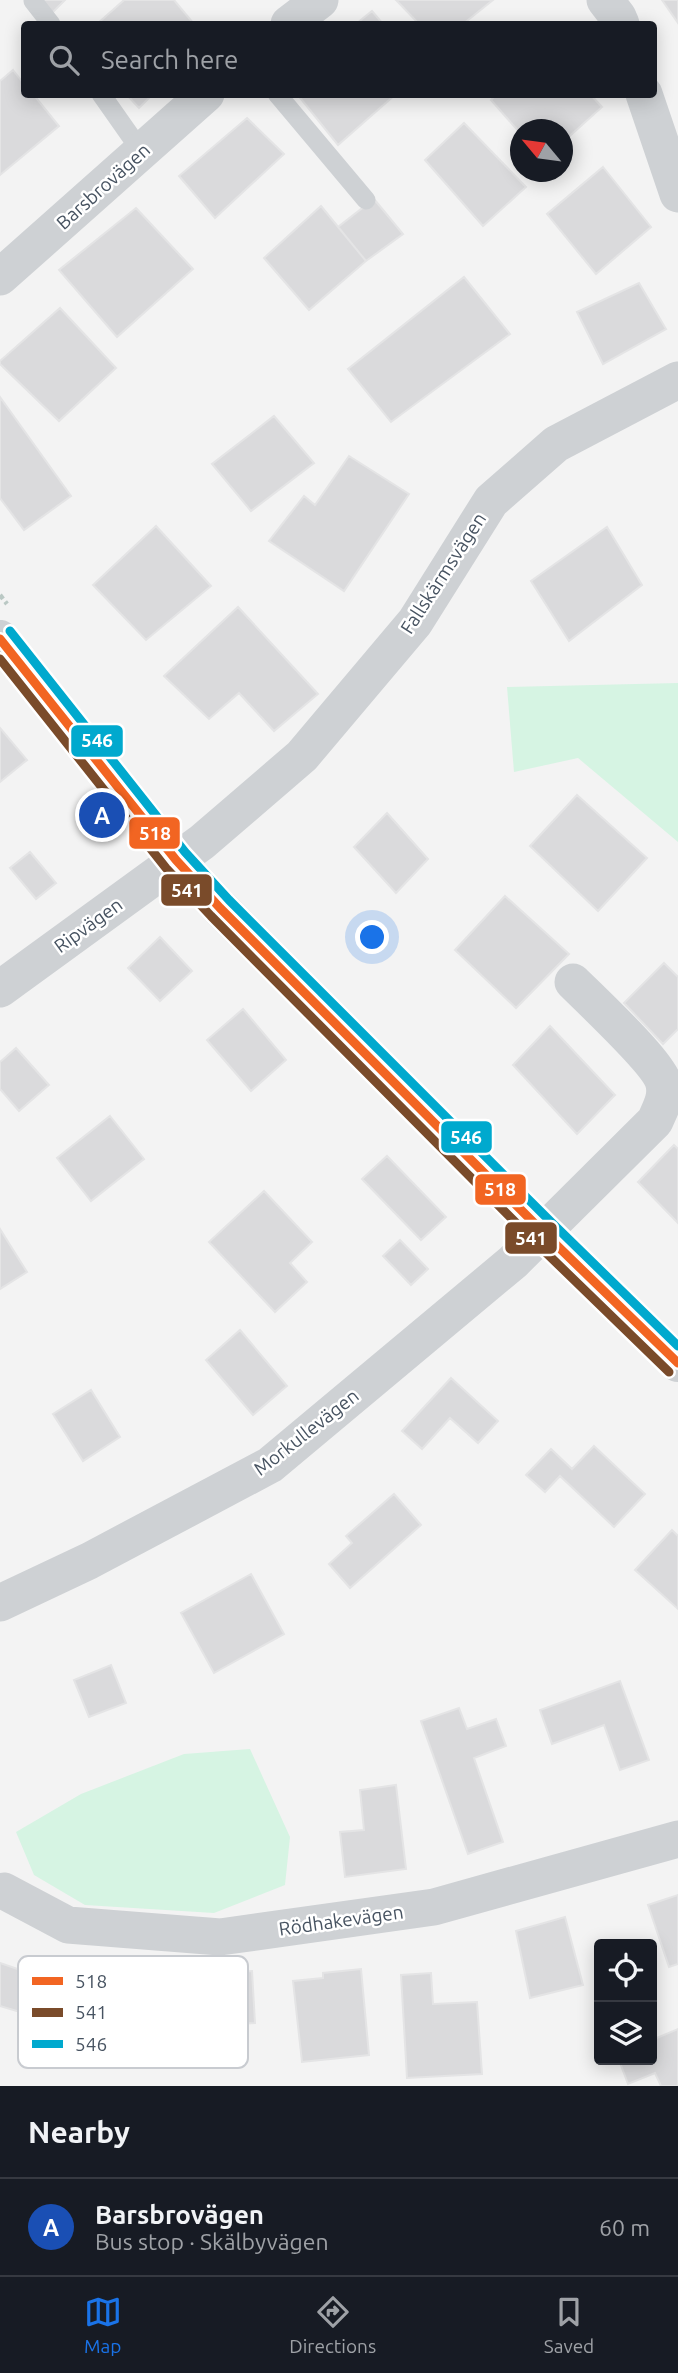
<!DOCTYPE html>
<meta charset="utf-8">
<style>
:root{--surface:#171b24;--page:#242831;--text:#f1f3f6;--muted:#9ea1a6;--line:#363941;--accent:#1a73e8}
body{margin:0;font-family:Ubuntu,sans-serif;background:var(--page);color:var(--text)}
.controls{position:absolute;right:21px;bottom:21px;display:grid;overflow:hidden;border-radius:7px;box-shadow:0 4px 18px #0003}
.controls button{width:63px;height:63px;display:grid;place-items:center;padding:0;border:0;border-bottom:2px solid var(--line);background:var(--surface);color:var(--text);font:35px sans-serif}
.compass{position:absolute;left:510px;top:119px;width:63px;height:63px;border-radius:50%;background:var(--surface);box-shadow:0 4px 18px #0003;rotate:299deg}
.you{position:absolute;left:373px;top:938px;width:24px;height:24px;margin:-18px;border:5px solid #fff;border-radius:50%;background:#1a73e8;box-shadow:0 0 0 10px #1a73e833}
.badge{display:grid;place-items:center;width:46px;height:46px;border-radius:50%;background:var(--accent);color:#fff;font-size:23px;font-weight:700}
.pin{position:absolute;translate:-50% -50%;border:4px solid #fff;box-shadow:0 2px 7px #0006}
.list{margin:0;padding:0;list-style:none}
h2{display:flex;justify-content:space-between;align-items:center;height:91px;margin:0;padding:0 28px;font-size:30px}
h2 small{font-size:23px;font-weight:400;color:var(--muted)}
.list li{display:grid;grid-template-columns:46px 1fr auto;gap:21px;align-items:center;box-sizing:border-box;height:98px;padding:0 28px;border-top:2px solid var(--line)}
.list b{display:block;font-size:26px;white-space:nowrap}
.list p{margin:0;font-size:23px;white-space:nowrap;color:var(--muted)}
.list em{font-size:23px;font-style:normal;color:var(--muted)}
.icon{flex:none;width:38px;height:38px;fill:none;stroke:currentColor;stroke-width:2;stroke-linecap:round;stroke-linejoin:round}
.map{position:relative;flex:none;width:678px;height:2086px;overflow:hidden}
.search{position:absolute;background:var(--surface);box-shadow:0 4px 18px #0003;left:21px;right:21px;top:21px;height:77px;display:flex;align-items:center;gap:18px;box-sizing:border-box;padding:0 24px;border-radius:7px;color:var(--muted);font-size:26px}
.sheet{height:189px;background:var(--surface)}
nav{display:flex;justify-content:space-around;align-items:center;box-sizing:border-box;height:98px;border-top:2px solid var(--line);background:var(--surface);font-size:19px;color:var(--muted)}
nav a{display:grid;justify-items:center;gap:4px}
nav .on{color:var(--accent)}
.map>svg:first-child{display:block}
.green{fill:#d6f4e3}
.building{fill:#dadadc;stroke:#e4e4e5;stroke-width:2}
.lines{fill:none;stroke-linecap:round;stroke-linejoin:round}
.path{stroke:#bac8c4;stroke-width:4.5;stroke-dasharray:5 3.5;stroke-linecap:butt}
.service{stroke:#ced1d4;stroke-width:19}
.minor{stroke:#ced1d4;stroke-width:37}
.tertiary{stroke:#ced1d4;stroke-width:38}
.bus-1-casing{stroke:#fff;stroke-width:14}
.bus-2-casing{stroke:#fff;stroke-width:14}
.bus-3-casing{stroke:#fff;stroke-width:14}
.bus-1{stroke:#f26522;stroke-width:9}
.bus-2{stroke:#7a4b2a;stroke-width:9}
.bus-3{stroke:#00a9ce;stroke-width:9}
.labels{text-anchor:middle;dominant-baseline:central;stroke-width:5;stroke-linejoin:round;paint-order:stroke}
.street-label{font-size:19px;fill:#475361;stroke:#fff}
.key{fill:#fff;stroke:#c8cbd0;stroke-width:2}
.key-label{font-size:19px;fill:#475361}
.line-badge{stroke:#fff;stroke-width:2.5}
.badge-label{font-size:19px;text-anchor:middle;font-weight:bold;fill:#fff}
</style>
<div class="map">
<svg width="678" height="2086" viewBox="0 0 678 2086">
<rect width="100%" height="100%" fill="#f3f3f3"/>
<path class="green" d="M678,683V842L578,758L514,772L507,687Z
M250,1749L290,1837L285,1885L214,1913L85,1905L34,1875L16,1832L81,1794L184,1754Z"/>
<path class="building" d="M41,0H65L52,13Z
M124,0H174L194,24H97Z
M396,0H493L463,24H419Z
M662,0H678V23Z
M372,11L383,24H356Z
M13,70L24,84V94H33L59,126L0,175V81Z
M126,94H153L139,108Z
M297,94H396L338,145Z
M497,94H590L602,107L562,143V130H520V133L491,100Z
M247,118L284,154L215,218L179,176Z
M464,123L526,187L483,226L425,160Z
M603,167L651,227L596,274L547,214Z
M374,199L403,234L366,261L338,227Z
M321,206L366,261L309,310L264,258Z
M136,208L193,269L117,337L59,270Z
M464,277L510,334L391,422L348,369Z
M639,283L666,329L603,364L577,312Z
M60,308L116,368L59,421L0,364V361Z
M0,397L71,496L24,530L0,498Z
M274,416L314,463L251,511L212,464Z
M349,456L409,494L344,591L269,541L304,496L315,505Z
M156,526L211,586L146,640L93,585Z
M607,527L642,585L569,641L531,581Z
M238,607L318,694L274,731L239,693L209,719L164,676Z
M0,728L27,760L0,782Z
M577,795L647,858L598,911L530,846Z
M387,813L428,859L396,893L354,847Z
M30,852L56,883L36,899L10,868Z
M505,896L569,954L516,1008L455,950Z
M160,937L192,971L160,1001L128,968Z
M664,963L678,977V1029L663,1044L624,1003Z
M243,1009L286,1060L251,1091L207,1040Z
M550,1026L615,1095L577,1134L513,1065Z
M16,1048L49,1085L19,1111L0,1089V1062Z
M110,1116L144,1159L91,1201L57,1158Z
M674,1145L678,1149V1223L638,1182Z
M387,1156L446,1217L421,1240L362,1179Z
M264,1191L312,1242L290,1263L307,1282L275,1312L209,1242Z
M0,1229L27,1272L0,1289Z
M400,1240L428,1269L411,1285L383,1256Z
M240,1330L287,1386L253,1415L206,1360Z
M451,1378L498,1421L478,1443L450,1418L422,1449L402,1431Z
M91,1390L120,1437L83,1461L53,1414Z
M594,1446L645,1494L614,1527L560,1476L545,1492L526,1475L551,1449L572,1469Z
M394,1494L421,1525L350,1588L329,1564L352,1543L346,1536Z
M672,1530L678,1536V1609L635,1570Z
M251,1574L284,1634L214,1673L181,1613Z
M111,1665L126,1703L89,1717L74,1680Z
M620,1681L649,1760L620,1770L604,1725L552,1744L540,1710Z
M459,1708L467,1729L496,1719L506,1746L474,1758L503,1842L468,1854L421,1721Z
M396,1785L406,1869L345,1877L340,1832L364,1830L360,1790Z
M678,1895V1964L669,1967L648,1905Z
M565,1917L583,1985L530,1998L516,1931Z
M0,1963L32,1974L20,2012L0,2006Z
M361,1969L369,2055L302,2062L293,1981L323,1978V1973Z
M252,1971L255,2023L183,2027L180,1976Z
M431,1973L433,2004L477,2002L482,2074L407,2078L401,1975Z
M678,2029V2086H661L655,2073L628,2084L619,2060H652V2040Z"/>
<g class="lines">
<path class="path" d="M0,595L7,604"/>
<path class="service" d="M33,1L51,24
M101,94L141,151
M277,94L366,200"/>
<path class="minor" d="M605,0L618,17L621,24
M289,24L320,0
M644,94L678,194
M0,277L206,94
M0,989L202,842L302,756L415,622L491,501L556,444L678,380
M0,1603L89,1561L270,1465L513,1262L655,1121C660,1109 667,1098 664,1084C660,1064 591,1000 573,982
M4,1891L68,1925L220,1937L434,1907L678,1839"/>
<path class="tertiary" d="M0,639L176,860L220,908L543,1232L678,1363"/>
<g class="bus-1-casing">
<path id="bus-1" d="M0,639L176,860L220,908L543,1232L678,1363"/>
</g>
<g class="bus-2-casing">
<path id="bus-2" d="M0,659L166,868L211,916L534,1241L669,1372"/>
</g>
<g class="bus-3-casing">
<path id="bus-3" d="M10,631L185,852L229,900L552,1223L678,1346"/>
</g>
<use href="#bus-1" class="bus-1"/>
<use href="#bus-2" class="bus-2"/>
<use href="#bus-3" class="bus-3"/>
</g>
<g class="labels">
<g class="street-label">
<text transform="translate(103 186) rotate(-42)">Barsbrovägen</text>
<text transform="translate(443 573) rotate(-57)">Fallskärmsvägen</text>
<text transform="translate(88 925) rotate(-36)">Ripvägen</text>
<text transform="translate(306 1432) rotate(-38)">Morkullevägen</text>
<text transform="translate(341 1920) rotate(-8)">Rödhakevägen</text>
</g>
</g>
<rect x="18" y="1956" width="230" height="112" rx="10" class="key"/>
<rect x="32" y="1977" width="31" height="8" fill="#f26522"/>
<rect x="32" y="2008" width="31" height="9" fill="#7a4b2a"/>
<rect x="32" y="2040" width="31" height="8" fill="#00a9ce"/>
<g class="key-label">
<text x="75" y="1988">518</text>
<text x="75" y="2019">541</text>
<text x="75" y="2051">546</text>
</g>
<g class="line-badge">
<rect x="70" y="724" width="54" height="34" rx="7" fill="#00a9ce"/>
<rect x="128" y="816" width="53" height="34" rx="7" fill="#f26522"/>
<rect x="160" y="873" width="53" height="34" rx="7" fill="#7a4b2a"/>
<rect x="440" y="1120" width="53" height="34" rx="7" fill="#00a9ce"/>
<rect x="474" y="1173" width="53" height="33" rx="7" fill="#f26522"/>
<rect x="504" y="1221" width="54" height="34" rx="7" fill="#7a4b2a"/>
</g>
<g class="badge-label">
<text x="97" y="747">546</text>
<text x="155" y="840">518</text>
<text x="187" y="897">541</text>
<text x="466" y="1144">546</text>
<text x="500" y="1196">518</text>
<text x="531" y="1245">541</text>
</g>
</svg>
<div class="controls">
<button><svg class="icon" aria-label="locate" viewBox="0 0 24 24"><circle cx="12" cy="12" r="6"/><path d="M12 2v4M12 18v4M2 12h4M18 12h4"/></svg></button>
<button><svg class="icon" aria-label="layers" viewBox="0 0 24 24"><path d="M12 4l9 5-9 5-9-5zM3 14l9 5 9-5"/></svg></button>
</div>
<svg class="compass" viewBox="-18 -18 36 36"><path d="M0-13l5 13h-10z" fill="#e53935"/><path d="M0 13l5-13h-10z" fill="#9ea1a6"/></svg>
<div class="you"></div>
<div class="pin badge" style="left:102px;top:815px;background:#1a4fb4">A</div>
<div class="search"><svg class="icon" aria-label="search" viewBox="0 0 24 24"><circle cx="10" cy="10" r="6"/><path d="M15 15l6 6"/></svg>Search here</div>
</div>
<section class="sheet">
<h2>Nearby<small></small></h2>
<ul class="list">
<li><span class="badge" style="background:#1a4fb4">A</span><div><b>Barsbrovägen</b><p>Bus stop · Skälbyvägen</p></div><em>60 m</em></li>
</ul>
</section>
<nav>
<a class="on"><svg class="icon" aria-label="map" viewBox="0 0 24 24"><path d="M3 6l6-2 6 2 6-2v14l-6 2-6-2-6 2zM9 4v14M15 6v14"/></svg>Map</a>
<a><svg class="icon" aria-label="directions" viewBox="0 0 24 24"><path d="M12 3l9 9-9 9-9-9zM9 14v-3h6M13 9l2 2-2 2"/></svg>Directions</a>
<a><svg class="icon" aria-label="saved" viewBox="0 0 24 24"><path d="M7 4h10v16l-5-4-5 4z"/></svg>Saved</a>
</nav>
